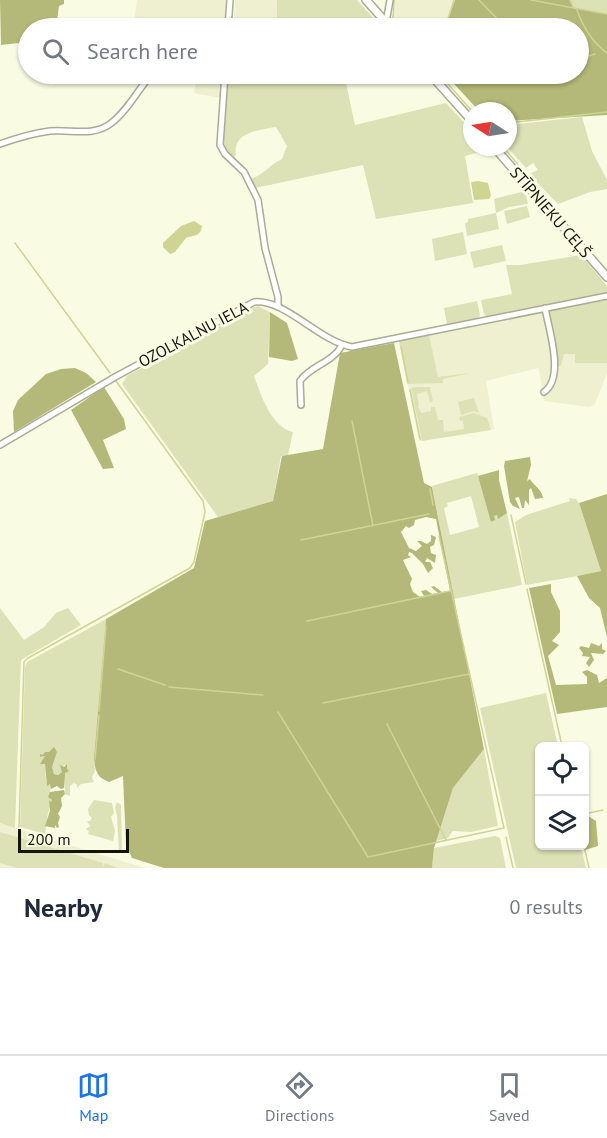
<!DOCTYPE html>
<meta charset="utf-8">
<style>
:root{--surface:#fff;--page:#f2f2f3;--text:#1f2937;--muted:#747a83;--line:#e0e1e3;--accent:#1a73e8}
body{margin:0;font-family:"PT Sans",sans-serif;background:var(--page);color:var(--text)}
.controls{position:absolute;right:18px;bottom:18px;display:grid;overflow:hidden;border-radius:9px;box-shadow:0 2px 4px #0004}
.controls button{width:54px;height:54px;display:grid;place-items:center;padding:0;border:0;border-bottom:2px solid var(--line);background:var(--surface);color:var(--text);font:30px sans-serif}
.compass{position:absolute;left:463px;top:102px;width:54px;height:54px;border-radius:50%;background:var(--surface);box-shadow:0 2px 4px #0004;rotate:282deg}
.scale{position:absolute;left:18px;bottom:15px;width:111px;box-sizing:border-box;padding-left:6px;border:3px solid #13140b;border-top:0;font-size:16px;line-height:21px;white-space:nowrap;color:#13140b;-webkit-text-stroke:4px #f9fce2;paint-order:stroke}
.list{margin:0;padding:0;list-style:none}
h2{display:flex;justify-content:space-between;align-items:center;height:78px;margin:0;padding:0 24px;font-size:26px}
h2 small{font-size:20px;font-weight:400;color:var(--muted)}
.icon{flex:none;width:33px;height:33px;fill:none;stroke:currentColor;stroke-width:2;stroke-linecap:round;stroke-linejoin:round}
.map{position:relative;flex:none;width:607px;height:868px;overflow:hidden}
.search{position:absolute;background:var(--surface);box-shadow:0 2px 4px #0004;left:18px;right:18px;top:18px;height:66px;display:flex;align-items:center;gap:15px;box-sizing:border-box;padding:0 21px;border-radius:33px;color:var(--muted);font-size:22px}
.sheet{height:186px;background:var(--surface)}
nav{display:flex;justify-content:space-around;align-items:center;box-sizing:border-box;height:84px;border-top:2px solid var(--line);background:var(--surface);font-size:16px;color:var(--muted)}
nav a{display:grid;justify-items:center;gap:3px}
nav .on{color:var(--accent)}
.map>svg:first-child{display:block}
.built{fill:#eef0cf}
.green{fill:#dde1b6;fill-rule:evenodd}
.forest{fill:#b4b979;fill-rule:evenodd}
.water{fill:#cfd493}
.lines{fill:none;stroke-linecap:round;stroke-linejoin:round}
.stream{stroke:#cfd493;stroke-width:1.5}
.minor-casing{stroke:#a9ac93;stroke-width:8}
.major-casing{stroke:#a9ac93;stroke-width:10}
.minor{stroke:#fff;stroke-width:5}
.major{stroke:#fff;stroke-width:7}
.labels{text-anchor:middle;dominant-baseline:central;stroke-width:6;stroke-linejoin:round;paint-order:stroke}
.street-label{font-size:16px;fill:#13140b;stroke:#f9fce2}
</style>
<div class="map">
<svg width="607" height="868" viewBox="0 0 607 868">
<rect width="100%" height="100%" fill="#f9fce2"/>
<path class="built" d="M137,0H226L225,28H133Z
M235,0H277V28H233Z
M394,0H455L445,28H398L392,21Z
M193,74H222L221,98L194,93L197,76Z
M549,310L558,366H561L564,354H575V363H607V373L595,404L589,407L544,401L539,368L486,381L494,429L419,441L400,342Z
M0,823L66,844L145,868H0Z"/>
<path class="green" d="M277,0H357L376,21L368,28H277Z
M570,0H607V14L573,8Z
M228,74H344L355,125L446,103L472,131V147H486L488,150L465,156L473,203L376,219L363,165L255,188L251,179C266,173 268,166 282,159L287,146L276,127C259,130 232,132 236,155L232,158L227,153L222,140Z
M582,117L592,151L607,180V189L590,192L558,204L529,174L538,170L533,163L526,168L507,147L508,125Z
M525,191L528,204L509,207L496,213L499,229L467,236L465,223L468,222V219L496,213L494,199Z
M527,206L530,217L507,224L504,211Z
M463,232L467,254L435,261L432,239Z
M502,245L506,261L474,268L470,252Z
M581,255L607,286V293L487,317L484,314L481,300L512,294L506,265H520Z
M607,299V363H575V354H564L561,366H558L549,310Z
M477,301L480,315L478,319L447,325L444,308Z
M258,306L270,312L268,364L254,376C261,395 271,427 293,432L288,455L281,456L273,501L218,517L122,384L127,376L249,309Z
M429,335L438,377L471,373L443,379V383L407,384L399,341Z
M416,387H430L433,401L430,403L427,391L417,394L419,405L418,406L421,413L431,411V407H435L438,420H443L444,432L464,429L463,420L460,421L459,417L474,413L487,418L491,430L422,441L411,388Z
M474,398L479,413L474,411L461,415L458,402Z
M477,473L494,516L497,515L498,518L507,513L522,585L454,599L432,486ZM471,496L479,527L450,535L444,508L448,506L447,503Z
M569,498L576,499L579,503L601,571C576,577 552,580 527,585L515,522L526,515L570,501Z
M0,608L24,640L44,627L56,613L68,608L81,625L21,660L15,828L0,823Z
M106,619L94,757L95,771L92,777L94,782L81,784L77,788V785L74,783L70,786V796L65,794L64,776L66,764L62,768V772L58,775L54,774L52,767L57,752L54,749L40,757L46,756L41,764H45L46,781L51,785L50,792L52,800L48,813L45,834L20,827L25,667L27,662Z
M546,693L558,746H540V846H581L586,868H516L480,708Z
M484,749L498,826L471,832L453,831L448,838L436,841L453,788Z
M94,800L112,803L114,813L111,817L115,831L113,841L88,834L89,831L86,829L90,826L87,821H90L92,818L89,815L88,809Z
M117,802L121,805L122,850L119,852L117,816L115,807Z
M0,832L103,863L102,868L105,863L118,868H17L0,863Z
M495,836L500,838L506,868H432L434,848Z"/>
<path class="forest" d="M0,0H64V4L59,6L56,28H28V42L1,45Z
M455,0H570L573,8L607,14V115L508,121V111H479L445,74H578V28H445Z
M270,312L287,323L298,359L292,361L269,357Z
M394,343L424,483L432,487L484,749L453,788L434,848L432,868H164L132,858L126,845L123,776L109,782C96,777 95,770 94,757L106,619L194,568L205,521L273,501L282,456L323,449L340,353ZM426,517L436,519L450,591L442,592L434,586L431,587L438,593L432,594L426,590L421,591L424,596L420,597L413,592L410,584L412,579L403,560L411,557L408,555L409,552L412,553L423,564L428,573L433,568L430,562H425L427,558L435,563L436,555L431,553L430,547L434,545L436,537L431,535V541L427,544L421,541H417L422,546L416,551L409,548L401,532L406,526L409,528L414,525L415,520Z
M75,368L86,373L96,382L14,432L13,411L18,400L46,374L61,369Z
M104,387L124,419L126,429L103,440L114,468L103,469L71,410Z
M530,457L531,465L527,481L530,479C534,486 541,488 543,498L535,499L531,488L529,490V505L525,500L524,508H522L519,497L515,498L520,509L513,506L510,502L504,466L505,461Z
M499,470V480L507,513L498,519L497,515L494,516L495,520L491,522L478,476Z
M607,494V637L600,608L589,598L577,576L601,571L579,503Z
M551,584V592L560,611V632L552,641L559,645L548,656L556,685L587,684V677L582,672L587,670L597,675L599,683L607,678V707L557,714L529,588Z
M591,643L599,646L602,643V649L606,651L603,654L591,653L594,660L589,667L586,663L590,657L582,656L583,653L579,648L581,646L589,648Z
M54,747L57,752L52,767L54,774L58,775L62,772L60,765L64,767L67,764V769L69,771L65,773L64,788L61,789L57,786L51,789L50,784L47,786L45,764H40L45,756L40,757V754L43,755L45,752H49Z
M64,790L65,794L61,798L62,806L58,814L60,817L58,823L59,827L57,828L55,825V828L45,826L50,811L49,800L51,802L52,800L48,797L50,792Z
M585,814L596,821L598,846L585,850Z"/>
<path class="water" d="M478,181L488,183L491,196L489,199L474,200L471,182Z
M194,221L202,226C201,237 193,235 186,238L175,252L170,254L163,247V243L181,226Z"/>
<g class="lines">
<path class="stream" d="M394,0L393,19L399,28
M479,0L506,28
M531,0L607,14
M570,0L573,7
M577,10C583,27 592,42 607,53
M445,28L454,0
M578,59L595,54
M439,74L472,111
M508,123L607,112
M503,147L521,168
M527,175L539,189
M15,243L110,373
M401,347L408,382
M410,390L420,439
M352,421L373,526
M430,489L433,505
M511,515L526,584
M301,540L429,514
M527,589L562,746
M307,621L450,591
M118,669L165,685
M169,687L263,695
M323,703L469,674
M99,711L106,626
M278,712L368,857L504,828L439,536
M387,724L446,840
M95,759L99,715
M584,814L603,810
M19,827L24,662L28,658L190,568L194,562L205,512L203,501L116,381
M506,837L513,868
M584,846L589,868"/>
<g class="minor-casing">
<path id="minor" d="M384,20L387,17L390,0
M228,28L230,0
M225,74L220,145L225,154L244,172L258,200L265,248L278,297V307
M0,144C17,138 33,133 50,131C71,129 92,137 110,124C127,112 138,89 152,74
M544,392C565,378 549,330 545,308
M301,405L300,381C311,365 333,363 342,345
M0,445L115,377L254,302C286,299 318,341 352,347L607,296"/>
</g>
<g class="major-casing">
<path id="major" d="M366,0L391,28
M430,74L472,121
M494,147L607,277"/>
</g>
<use href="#minor" class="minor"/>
<use href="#major" class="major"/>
</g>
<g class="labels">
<g class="street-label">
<text transform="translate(551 212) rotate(49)">STĪPNIEKU CEĻŠ</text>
<text transform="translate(193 334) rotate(-28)">OZOLKALNU IELA</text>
</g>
</g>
</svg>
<div class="controls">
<button><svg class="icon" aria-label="locate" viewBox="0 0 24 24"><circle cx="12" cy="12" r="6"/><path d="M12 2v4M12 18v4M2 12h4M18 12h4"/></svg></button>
<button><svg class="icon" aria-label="layers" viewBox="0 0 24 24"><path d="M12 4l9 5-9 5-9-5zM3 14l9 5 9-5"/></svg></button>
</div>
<svg class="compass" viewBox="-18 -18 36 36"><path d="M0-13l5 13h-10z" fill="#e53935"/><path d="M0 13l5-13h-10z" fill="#747a83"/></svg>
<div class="scale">200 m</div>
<div class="search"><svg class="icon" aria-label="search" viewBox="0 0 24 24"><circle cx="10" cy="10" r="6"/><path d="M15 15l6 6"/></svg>Search here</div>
</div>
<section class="sheet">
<h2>Nearby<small>0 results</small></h2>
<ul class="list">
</ul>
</section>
<nav>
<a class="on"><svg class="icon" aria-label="map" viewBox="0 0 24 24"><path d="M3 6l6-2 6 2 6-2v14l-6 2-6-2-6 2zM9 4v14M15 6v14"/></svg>Map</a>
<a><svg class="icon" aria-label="directions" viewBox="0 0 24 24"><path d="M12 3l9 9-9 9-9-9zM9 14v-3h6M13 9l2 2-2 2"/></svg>Directions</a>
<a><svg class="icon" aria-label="saved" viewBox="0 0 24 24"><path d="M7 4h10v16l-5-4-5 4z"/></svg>Saved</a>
</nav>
